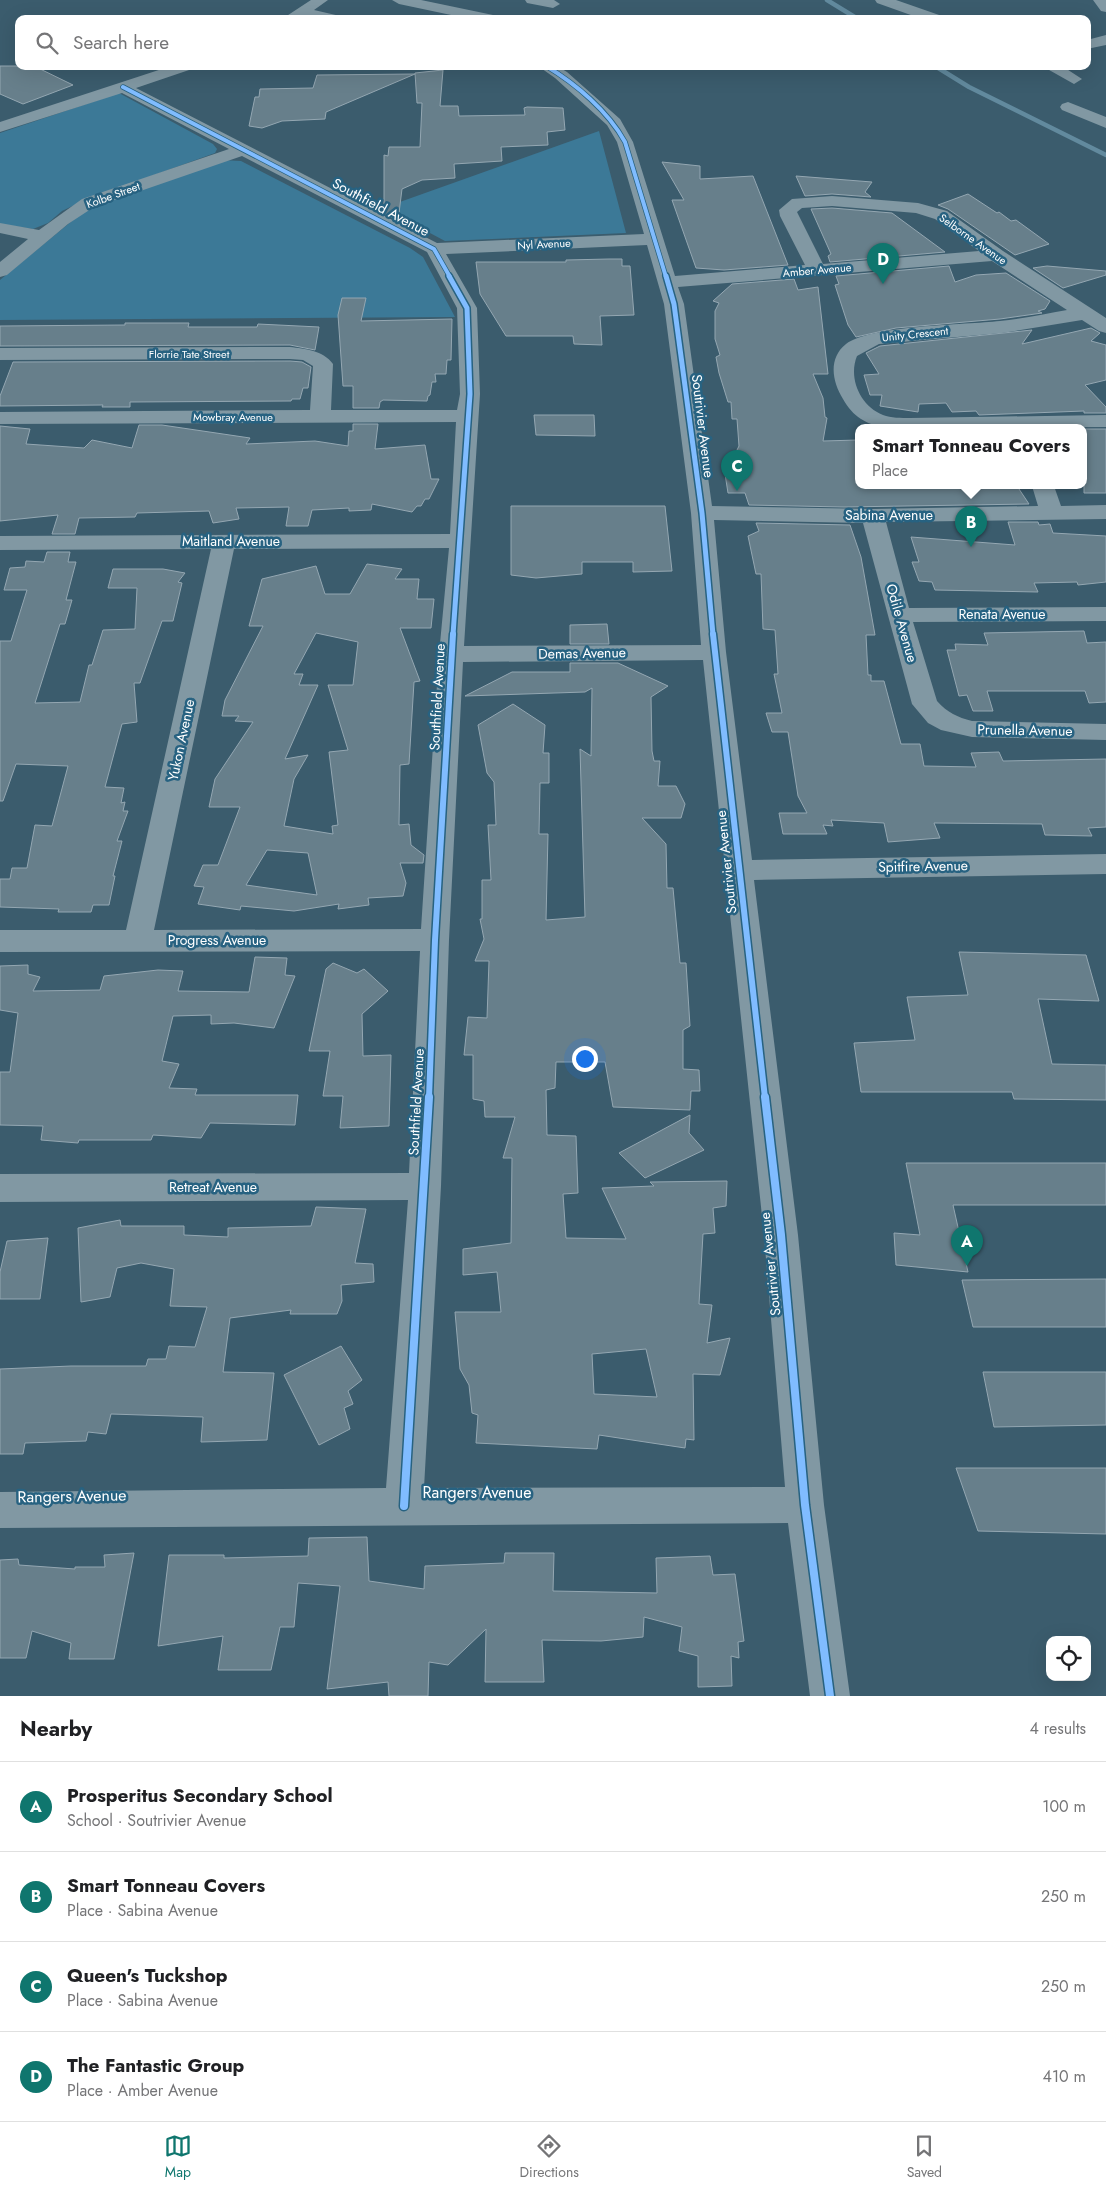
<!DOCTYPE html>
<meta charset="utf-8">
<style>
:root{--surface:#fff;--page:#f6f6f6;--text:#202124;--muted:#757577;--line:#e0e0e0;--accent:#0f766e}
body{margin:0;font-family:Jost,sans-serif;background:var(--page);color:var(--text)}
.controls{position:absolute;right:15px;bottom:15px;display:grid;overflow:hidden;border-radius:10px;box-shadow:0 5px 20px #0002}
.controls button{width:45px;height:45px;display:grid;place-items:center;padding:0;border:0;border-bottom:1px solid var(--line);background:var(--surface);color:var(--text);font:25px sans-serif}
.you{position:absolute;left:584px;top:1058px;width:18px;height:18px;margin:-12px;border:4px solid #fff;border-radius:50%;background:#1a73e8;box-shadow:0 0 0 8px #1a73e833}
.badge{display:grid;place-items:center;width:32px;height:32px;border-radius:50%;background:var(--accent);color:#fff;font-size:16px;font-weight:700}
.pin{position:absolute;translate:-50% -41px;filter:drop-shadow(0 1px 2px #0008)}
.pin::after{content:'';position:absolute;top:26px;width:18px;height:15px;background:inherit;clip-path:polygon(0 0,100% 0,50% 100%)}
.popup{position:absolute;left:855px;top:424px;width:232px;height:65px;box-sizing:border-box;display:grid;place-content:center;border-radius:10px;background:var(--surface);filter:drop-shadow(0 1px 4px #0005);font-size:16px;white-space:nowrap;color:var(--muted)}
.popup b{font-size:19px;color:var(--text)}
.popup::after{content:'';position:absolute;left:50%;top:100%;margin-left:-10px;border:10px solid transparent;border-top-color:var(--surface)}
.list{margin:0;padding:0;list-style:none}
h2{display:flex;justify-content:space-between;align-items:center;height:65px;margin:0;padding:0 20px;font-size:21px}
h2 small{font-size:16px;font-weight:400;color:var(--muted)}
.list li{display:grid;grid-template-columns:32px 1fr auto;gap:15px;align-items:center;box-sizing:border-box;height:90px;padding:0 20px;border-top:1px solid var(--line)}
.list b{display:block;font-size:19px;white-space:nowrap}
.list p{margin:0;font-size:16px;white-space:nowrap;color:var(--muted)}
.list em{font-size:16px;font-style:normal;color:var(--muted)}
.icon{flex:none;width:28px;height:28px;fill:none;stroke:currentColor;stroke-width:2;stroke-linecap:round;stroke-linejoin:round}
.map{position:relative;flex:none;width:1106px;height:1696px;overflow:hidden}
.search{position:absolute;background:var(--surface);box-shadow:0 5px 20px #0002;left:15px;right:15px;top:15px;height:55px;display:flex;align-items:center;gap:12px;box-sizing:border-box;padding:0 18px;border-radius:10px;color:var(--muted);font-size:19px}
.sheet{height:425px;background:var(--surface)}
nav{display:flex;justify-content:space-around;align-items:center;box-sizing:border-box;height:70px;border-top:1px solid var(--line);background:var(--surface);font-size:14px;color:var(--muted)}
nav a{display:grid;justify-items:center;gap:2px}
nav .on{color:var(--accent)}
.map>svg:first-child{display:block}
.green{fill:#3c7997}
.lines{fill:none;stroke-linecap:round;stroke-linejoin:round}
.stream{stroke:#628a9e;stroke-width:4.5}
.building{fill:#677f8b;stroke:#94a7b2;fill-rule:evenodd}
.minor{fill:#8198a3;fill-rule:evenodd}
.cycleway-far3-casing{stroke:#276281;stroke-width:5.5}
.cycleway-far2-casing{stroke:#276281;stroke-width:8}
.cycleway-far1-casing{stroke:#276281;stroke-width:9}
.cycleway-casing{stroke:#276281;stroke-width:11}
.cycleway-far3{stroke:#80bcff;stroke-width:4}
.cycleway-far2{stroke:#80bcff;stroke-width:5}
.cycleway-far1{stroke:#80bcff;stroke-width:6}
.cycleway{stroke:#80bcff;stroke-width:8}
.labels{text-anchor:middle;dominant-baseline:central;stroke-width:5;stroke-linejoin:round;paint-order:stroke}
.far-street-label{font-size:11px;fill:#fff;stroke:#276281}
.street-label{font-size:14px;fill:#fff;stroke:#276281}
.near-street-label{font-size:16px;fill:#fff;stroke:#276281}
</style>
<div class="map">
<svg width="1106" height="1696" viewBox="0 0 1106 1696">
<rect width="100%" height="100%" fill="#3b5c6d"/>
<path class="green" d="M119,93L213,144L217,149L215,153L85,200L62,211L48,223L33,229L0,224V133Z
M599,131L626,233L445,241L383,208Z
M221,160L241,161L410,248L423,257L455,317L0,320V280L78,216L93,207Z"/>
<g class="lines">
<path class="stream" d="M827,0L858,19
M935,66L969,87L1106,155"/>
</g>
<path class="building" d="M0,66H34L73,85L23,104L0,94Z
M443,70L440,106H458L459,116L525,115L524,108L527,107L563,108L565,130L547,132L548,145L501,147L502,161L454,164L455,178L422,180L402,189L398,221L384,213V155L388,156L389,147H420L422,103H417L415,73Z
M415,74L326,112L325,119L282,121L262,128L249,126L255,97H259L260,89L313,88L317,75Z
M662,162L700,166V179L753,176L788,265L724,270L696,268L672,200H684Z
M796,176L872,182L865,192L871,197L832,194L805,196Z
M968,194L997,213L999,212L1011,221L1016,220L1049,244L1015,255L948,209L938,205Z
M832,208L892,213L945,252L830,262L828,256L831,254L811,209Z
M609,259H622V266H630L634,315L600,316L602,345L574,344L573,336H506L480,294L476,262H566V260Z
M949,266L955,282L976,275L1006,273L1050,301L1045,309L1038,311L1042,313L1000,319L896,328L856,337L848,325L835,285L839,284L836,276Z
M1047,266L1106,271V275L1063,288L1033,268Z
M794,279L798,290L818,287L828,374H813L823,398L825,417L827,418L823,441L858,440V486H1017L1029,504L844,507L749,505L745,493H728L725,474L739,446L737,419H732L731,402H728L719,373L716,357L720,355L715,339V311L719,303L713,301L732,284Z
M342,298H366L361,321L452,319L451,360H447L446,374H435L436,382H432L430,395L428,396L427,401L383,400L380,402L379,408H353V386H343L338,315Z
M125,323H189L188,327H257L258,324L319,327L315,350L290,345L0,346V326L125,325Z
M1091,328L1100,333L1091,341L1106,345V380L1085,385L1106,407V413H1084V411L979,415L976,411L952,412L946,403L919,404L918,412L880,406L882,395H870L864,375L879,374L866,353L880,346L1032,330L1022,344Z
M290,361L302,362L311,367L308,388H303L300,399H292L291,401L130,402V407H102L103,405L0,406V396L13,362Z
M534,415H594L595,436L536,435Z
M353,424H378L375,449L425,445L431,479H439L429,499H425L421,506H417L412,512L372,504L371,510L349,511V508L312,510L308,526H286L289,507L236,508L239,519L213,523L209,511L137,513L135,517L79,518L75,534H52L58,515L0,521V426L30,429L26,444L84,448L92,440L132,448L139,425H162L250,438L246,444L315,441L348,446L349,431H353Z
M1084,429H1106V493H1084Z
M511,506H665L672,571L633,572V562H582V574L536,578L511,575Z
M1008,522H1038L1039,525L1050,524L1053,533L1106,536V582L1078,585L1077,582L1034,583L1038,592L935,590L932,582L919,581L912,562H919L911,537L1015,545Z
M756,523L850,525L861,557L875,635H866L868,675H871V681H884L901,744H920L924,766L976,767L971,753L999,752L1003,761L1106,759V827L1088,828L1092,836L1045,835L1042,824L934,823L940,838L888,842L884,823L831,820L833,826L823,825L827,834H783L779,813H807L798,796L788,732H772L766,713H782L774,674H778L775,630L763,629L761,574H756L748,536L759,531Z
M47,552H70L68,562H76L66,600H72L65,624H60L35,703L80,702L89,665H92L103,630L135,629L137,588H108L113,569H163L185,573L178,582L182,583L173,621H162L140,683H134L137,722L122,724L105,787L124,788L121,803L125,802L123,811H128L117,841H122L113,876H115L109,905H93L91,912H58L59,909L0,907V879H10L12,868H27L35,825L52,826L68,766L16,764L3,801H0V641H11L27,590H4L10,568L25,567L26,561L44,562Z
M367,564L402,569L395,579H419L417,599H434L431,628H400L420,681L414,682L409,764L400,765L399,825L409,824L411,845L424,855L423,863H400L406,883L403,896L368,898L369,905L338,909L339,904L294,911L241,906L240,910L198,904L204,887L194,886L203,865H218L240,807H209L215,779L253,722L235,721L239,716H222L225,700L263,626H249L262,579L316,566L325,594H350ZM316,633L358,642L353,685H328L348,750L329,752L338,825L332,826L333,834L284,826L294,779L308,755L285,759L318,685H299L303,674H294ZM267,850L308,853L317,895L246,885Z
M607,624L609,644H570V625Z
M1084,631L1087,643L1106,642V702L1089,703L1085,691H987L993,711H973L967,695L959,696L947,650H956L955,644L988,645L984,633Z
M570,663H618L668,686L651,697L652,751L654,761H660L658,786H676L685,804L681,818H642L666,844L667,888H673L680,963H686L690,1026L683,1030V1069L699,1070L700,1091H691L690,1110L613,1107L605,1062H556L555,1088L546,1090L547,1135L576,1136L578,1193L563,1194L566,1238L626,1239L602,1188L654,1186L650,1182L727,1181L726,1206L713,1208L715,1233L703,1234L699,1304L712,1305L707,1343L730,1338L720,1375L693,1374L694,1440L686,1439L685,1448L599,1435L597,1449L476,1443L478,1415L472,1413L469,1385L460,1369L455,1312H501L497,1272L463,1275V1249L511,1243L512,1158H503L515,1117H485L484,1101L473,1099V1055H464L468,1017L487,1018L489,961H475L484,939L480,919H482V880H491L488,825H496L494,782L487,773L478,725L513,704L545,725L543,753H549V783H540L539,834H548L546,920L585,917L580,749L591,756L592,688L585,692L465,696L512,672H570ZM646,1349L657,1397L594,1394L592,1354Z
M959,952L1086,955L1099,1001L1038,999L1052,1064L1106,1065V1100L1014,1099L1012,1092H861L854,1043L915,1040L907,997L968,995Z
M255,957L287,958L285,975L295,976L274,1028L234,1023L211,1024V1015L173,1016L162,1061L179,1064L169,1088L197,1089L195,1095H298L295,1125L210,1123L201,1138L153,1135L151,1140H79L78,1143L41,1140L43,1126L0,1125V1072H10L18,1013L0,1010V966L28,965V974L40,977L33,991L100,990L104,976L158,970L183,971L178,991L249,992Z
M333,963L357,973L364,969L388,991L362,1014L363,1056L391,1055L389,1126L340,1128L343,1096H323L330,1051H309L326,969Z
M690,1115L689,1133L704,1150L645,1178L619,1153Z
M906,1163H1106V1205H953L968,1272L896,1265L894,1233L920,1235Z
M316,1207L366,1209L355,1263L373,1264L374,1282L341,1285L342,1301L337,1314H290L291,1310L230,1318L223,1372L274,1373L267,1440L201,1442L203,1417L111,1414L106,1434L88,1432L86,1441L25,1443L23,1454H0V1369L71,1366H146L148,1359H166L169,1346L195,1347L207,1307L170,1306L174,1269L141,1263L117,1268L110,1297L81,1302L78,1228L120,1220L121,1226H184V1235L228,1237V1228L311,1226Z
M48,1238L40,1299H0V1272L7,1241Z
M1106,1279V1327H973L962,1280Z
M341,1346L362,1380L348,1391L353,1404L344,1408L350,1429L319,1445L284,1375Z
M983,1372H1106V1425L994,1427Z
M956,1468H1106V1534L978,1531Z
M367,1537L369,1581L424,1589L425,1566L504,1563L505,1553H554L553,1591L657,1593L656,1558L710,1556L713,1575L735,1574L744,1641L738,1642L739,1658L731,1656L732,1686L698,1687V1656L679,1651L682,1627L644,1617L643,1637L601,1641L542,1640L544,1682H485L486,1629L448,1665L429,1662L428,1696H389L388,1682L327,1689L340,1586L298,1583L294,1627H280L271,1670H218L223,1636L158,1646L169,1555H224V1558L308,1556L309,1538Z
M134,1553L114,1659H69L71,1643L32,1631L26,1658H0V1560L18,1559L19,1565L75,1569V1567H105L104,1555Z"/>
<g class="lines">
<path class="minor" d="M311,0H328L314,10L340,16L342,19L303,17L282,19Z
M392,0H421L493,15L500,19H470L399,4Z
M525,0H554L560,4L553,8L527,3Z
M875,0H896L942,16L944,19H922L877,3Z
M1093,0H1106V12L1101,11Z
M1106,35V45L1087,49V40Z
M171,66H195L192,69L136,88L437,243L644,234L617,142L607,125L555,78L538,66H557L567,72L620,119L633,142L675,276L805,265L780,216L779,210L792,199L832,196L918,203L947,211L1003,251L1106,318V333L1099,331L1082,320L1002,333L879,344L857,356C848,378 860,406 883,415C891,418 901,418 910,418L1106,415V427L885,428C866,424 853,417 843,399C832,382 828,358 846,344C871,325 965,325 1000,321C1022,319 1045,314 1067,310L992,261L678,287L684,304L712,506L873,509L1038,506L1032,486H1054L1061,506L1106,505V519L886,522L909,608L1106,607V621L913,622L937,701C948,713 957,717 972,721L1106,724V740L972,737L941,730L928,723L912,704L863,523L714,520L726,652L752,860L1106,854V874L754,880L798,1235L824,1505L850,1696H810L788,1523L0,1528V1492L386,1488L408,1200L0,1202V1174L409,1173L420,951L0,952V930H126L211,549L0,550V536L450,534L456,422L0,424V412L310,410L313,366L303,360L290,359L0,360V348L290,347C305,349 323,350 333,364L331,410H457L460,394L457,308L427,252L242,156L94,207L68,224L7,275L0,277V262L28,239L0,233V223L39,230L82,199L229,149L122,93L0,132V122ZM832,206L916,213L935,219L979,251L823,264L797,212L802,208ZM647,245L664,304L691,513L701,645L464,646L480,394L477,308L446,254ZM449,548L439,654L421,929L154,930L234,549ZM703,660L764,1235L785,1487L424,1488L441,1186L449,940L463,662Z
M1042,66H1062L1082,79L1074,84Z
M1068,102L1106,117V128L1062,110L1060,107L1062,104Z"/>
<g class="cycleway-far3-casing">
<path id="cycleway-far3" d="M546,66C576,84 608,111 625,142L666,277
M123,87L434,249L450,277"/>
</g>
<g class="cycleway-far2-casing">
<path id="cycleway-far2" d="M449,276L467,308L470,394L453,635
M666,276L674,304L702,513L713,635"/>
</g>
<g class="cycleway-far1-casing">
<path id="cycleway-far1" d="M713,634L765,1098
M429,1098L435,940L453,634"/>
</g>
<g class="cycleway-casing">
<path id="cycleway" d="M765,1097L781,1235L805,1505L830,1696
M404,1506L429,1097"/>
</g>
<use href="#cycleway-far3" class="cycleway-far3"/>
<use href="#cycleway-far2" class="cycleway-far2"/>
<use href="#cycleway-far1" class="cycleway-far1"/>
<use href="#cycleway" class="cycleway"/>
</g>
<g class="labels">
<g class="far-street-label">
<text transform="translate(113 195) rotate(-20)">Kolbe Street</text>
<text transform="translate(973 239) rotate(35)">Selborne Avenue</text>
<text transform="translate(544 244) rotate(-3)">Nyl Avenue</text>
<text transform="translate(817 270) rotate(-5)">Amber Avenue</text>
<text transform="translate(915 334) rotate(-6)">Unity Crescent</text>
<text x="189" y="354">Florrie Tate Street</text>
<text x="233" y="417">Mowbray Avenue</text>
</g>
<g class="street-label">
<text transform="translate(381 207) rotate(28)">Southfield Avenue</text>
<text transform="translate(703 426) rotate(83)">Soutrivier Avenue</text>
<text x="889" y="515">Sabina Avenue</text>
<text x="231" y="541">Maitland Avenue</text>
<text x="1002" y="614">Renata Avenue</text>
<text transform="translate(902 623) rotate(74)">Odile Avenue</text>
<text transform="translate(582 653) rotate(-1)">Demas Avenue</text>
<text transform="translate(437 697) rotate(-87)">Southfield Avenue</text>
<text transform="translate(1025 730) rotate(1)">Prunella Avenue</text>
<text transform="translate(181 740) rotate(-78)">Yukon Avenue</text>
<text transform="translate(726 862) rotate(-96)">Soutrivier Avenue</text>
<text transform="translate(923 866) rotate(-1)">Spitfire Avenue</text>
<text x="217" y="940">Progress Avenue</text>
<text transform="translate(416 1102) rotate(-87)">Southfield Avenue</text>
<text x="213" y="1187">Retreat Avenue</text>
<text transform="translate(770 1264) rotate(-96)">Soutrivier Avenue</text>
</g>
<g class="near-street-label">
<text x="477" y="1492">Rangers Avenue</text>
<text transform="translate(72 1496) rotate(-1)">Rangers Avenue</text>
</g>
</g>
</svg>
<div class="controls">
<button><svg class="icon" aria-label="locate" viewBox="0 0 24 24"><circle cx="12" cy="12" r="6"/><path d="M12 2v4M12 18v4M2 12h4M18 12h4"/></svg></button>
</div>
<div class="you"></div>
<div class="pin badge" style="left:967px;top:1266px">A</div>
<div class="pin badge" style="left:971px;top:547px">B</div>
<div class="popup"><b>Smart Tonneau Covers</b>Place</div>
<div class="pin badge" style="left:737px;top:491px">C</div>
<div class="pin badge" style="left:883px;top:284px">D</div>
<div class="search"><svg class="icon" aria-label="search" viewBox="0 0 24 24"><circle cx="10" cy="10" r="6"/><path d="M15 15l6 6"/></svg>Search here</div>
</div>
<section class="sheet">
<h2>Nearby<small>4 results</small></h2>
<ul class="list">
<li><span class="badge">A</span><div><b>Prosperitus Secondary School</b><p>School · Soutrivier Avenue</p></div><em>100 m</em></li>
<li><span class="badge">B</span><div><b>Smart Tonneau Covers</b><p>Place · Sabina Avenue</p></div><em>250 m</em></li>
<li><span class="badge">C</span><div><b>Queen's Tuckshop</b><p>Place · Sabina Avenue</p></div><em>250 m</em></li>
<li><span class="badge">D</span><div><b>The Fantastic Group</b><p>Place · Amber Avenue</p></div><em>410 m</em></li>
</ul>
</section>
<nav>
<a class="on"><svg class="icon" aria-label="map" viewBox="0 0 24 24"><path d="M3 6l6-2 6 2 6-2v14l-6 2-6-2-6 2zM9 4v14M15 6v14"/></svg>Map</a>
<a><svg class="icon" aria-label="directions" viewBox="0 0 24 24"><path d="M12 3l9 9-9 9-9-9zM9 14v-3h6M13 9l2 2-2 2"/></svg>Directions</a>
<a><svg class="icon" aria-label="saved" viewBox="0 0 24 24"><path d="M7 4h10v16l-5-4-5 4z"/></svg>Saved</a>
</nav>
